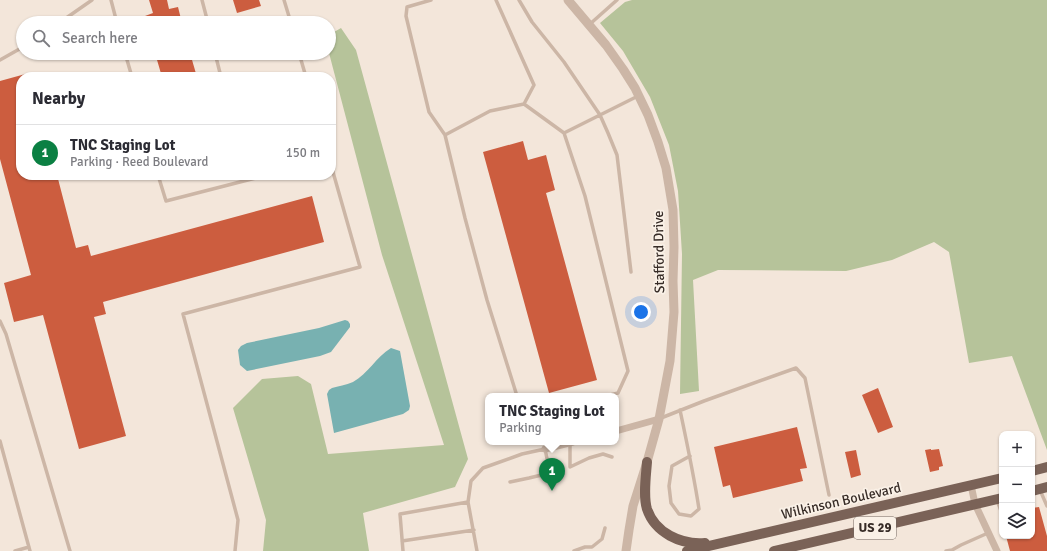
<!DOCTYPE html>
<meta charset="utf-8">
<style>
:root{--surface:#fff;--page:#f7f7f7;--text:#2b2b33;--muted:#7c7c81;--line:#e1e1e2;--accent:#0b8043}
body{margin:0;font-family:Signika,sans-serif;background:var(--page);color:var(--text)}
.controls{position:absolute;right:12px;bottom:12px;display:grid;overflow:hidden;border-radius:8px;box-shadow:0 1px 3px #0004}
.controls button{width:36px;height:36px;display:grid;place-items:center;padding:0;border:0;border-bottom:1px solid var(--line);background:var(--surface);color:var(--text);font:20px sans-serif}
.you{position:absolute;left:641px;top:312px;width:14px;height:14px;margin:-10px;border:3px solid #fff;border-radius:50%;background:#1a73e8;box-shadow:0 0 0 6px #1a73e833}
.badge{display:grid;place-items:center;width:26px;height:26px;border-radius:50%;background:var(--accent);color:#fff;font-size:13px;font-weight:700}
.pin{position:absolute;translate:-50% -33px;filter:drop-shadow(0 1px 2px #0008)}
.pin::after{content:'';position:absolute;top:21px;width:14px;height:12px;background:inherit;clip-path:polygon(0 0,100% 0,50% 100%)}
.popup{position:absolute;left:485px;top:393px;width:134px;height:52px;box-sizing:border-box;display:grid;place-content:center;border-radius:8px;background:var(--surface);filter:drop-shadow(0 1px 3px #0005);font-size:13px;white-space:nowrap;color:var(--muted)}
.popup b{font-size:15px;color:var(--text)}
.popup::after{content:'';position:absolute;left:50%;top:100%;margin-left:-8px;border:8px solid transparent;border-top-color:var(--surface)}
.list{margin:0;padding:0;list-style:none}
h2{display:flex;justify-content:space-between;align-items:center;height:52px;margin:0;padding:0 16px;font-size:17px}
h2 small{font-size:13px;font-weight:400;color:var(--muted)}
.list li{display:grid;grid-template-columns:26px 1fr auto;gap:12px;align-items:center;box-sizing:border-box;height:56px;padding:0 16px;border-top:1px solid var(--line)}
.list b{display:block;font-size:15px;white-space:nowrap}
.list p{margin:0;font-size:13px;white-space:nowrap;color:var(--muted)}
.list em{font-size:13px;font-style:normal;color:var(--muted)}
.icon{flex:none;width:22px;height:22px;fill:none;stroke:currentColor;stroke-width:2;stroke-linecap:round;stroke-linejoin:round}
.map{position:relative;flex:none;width:1047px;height:551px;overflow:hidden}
.search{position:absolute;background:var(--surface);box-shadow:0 1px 3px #0004;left:16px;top:16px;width:320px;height:44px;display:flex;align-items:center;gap:10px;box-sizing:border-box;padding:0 14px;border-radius:22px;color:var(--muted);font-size:15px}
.panel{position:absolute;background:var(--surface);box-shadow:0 1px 3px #0004;left:16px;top:72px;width:320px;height:108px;border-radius:16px}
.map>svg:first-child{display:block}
.green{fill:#b6c39a}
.water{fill:#78b1b1}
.building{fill:#cc5d3f}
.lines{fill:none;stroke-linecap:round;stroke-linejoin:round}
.service{stroke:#ccb6a6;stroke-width:3.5}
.minor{stroke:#ccb6a6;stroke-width:7}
.tertiary{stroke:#ccb6a6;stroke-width:9}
.primary{stroke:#7a6257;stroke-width:10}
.labels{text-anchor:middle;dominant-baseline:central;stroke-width:3.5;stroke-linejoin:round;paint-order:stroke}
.shield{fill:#faf1e7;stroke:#726761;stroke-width:1}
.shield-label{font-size:13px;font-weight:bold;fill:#372c27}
.street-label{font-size:14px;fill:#372c27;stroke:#faf1e7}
</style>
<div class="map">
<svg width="1047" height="551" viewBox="0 0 1047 551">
<rect width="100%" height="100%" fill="#f3e6da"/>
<path class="green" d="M632,0H1047V450L1012,356L969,363L949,252L934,242L892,260L846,271L718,270L693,280L699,391L680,394L682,254L678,191L669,145L650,97L623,51L600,23L625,2Z
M341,28L356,50L468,459L455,487L363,513L369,551H263L266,520L233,408L262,379L298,376L311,384L328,454L444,445L382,255L329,53V35Z"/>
<path class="water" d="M345,320L348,321L350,324V327L331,352L320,356L247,371L240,365L238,350L241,346L247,343L319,328Z
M391,348L400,351L410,406L409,410L403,414L334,433L327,394L329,390L332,388C338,386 346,385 353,382C368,374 376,357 391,348Z"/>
<path class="building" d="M149,0H167L169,9L178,7L182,23H147L145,16L153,13Z
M233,0H259L261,6L237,13Z
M155,53H190L197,77H162Z
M29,73L30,77H21V175H57L76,248L88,245L91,256L312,196L324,242L103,302L106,314L94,317L126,436L79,449L43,315L14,322L4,283L31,275L0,159V81Z
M523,141L528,160L546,155L555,190L546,193L597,380L549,393L483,152Z
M878,388L893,427L878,433L862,395Z
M797,427L807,468L800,469L803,481L733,498L730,485L723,487L714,447Z
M931,449V450L939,449L943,466L939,467V470L930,472L925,450Z
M856,450L861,475L851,478L845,452Z
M1039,507L1047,536V551H1010L1006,536H1032V508Z"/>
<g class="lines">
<path class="service" d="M111,0L117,23
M202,0L208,23
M284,0L291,23
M431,0L407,7L406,16L429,112L445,135
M496,0L534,85L524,104
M519,0L532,22L564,62L600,115L608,133L617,155L631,272
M59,23L92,0
M590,24L617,0
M125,53L132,77
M215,53L221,77
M299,53L306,77
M0,60L23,47
M564,133L638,96
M158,175L166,201L267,175
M0,321L6,334L70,551
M517,396L487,300L465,218L445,135L490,111L524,104L564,133L585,196L628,371L618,393L606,396
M680,410C687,443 694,476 699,509L691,516L679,514L671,503L669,486L672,466L690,456
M661,418L704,401L796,368L805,378L829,495
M0,441L30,551
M570,443V467L589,458L603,454L612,457
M1040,490L1047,506
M997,500L1001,511H1002
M402,541L474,530
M952,550L961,545L988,533
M15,551L29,547
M235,551L238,520L183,314L360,267L331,165
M403,551L400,514L468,502
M477,551L468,502L471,481L483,468L522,454L545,449L550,473L529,478L510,482
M574,551L585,547H592L602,539L605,528
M946,551L952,550V551"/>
<path class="minor" d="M616,431L659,419
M545,449L573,442
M971,485L975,504L997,551"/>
<path class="tertiary" d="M568,0L606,45L623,69L635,88L648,115L658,142L666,168L673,210L674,247L673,281L674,312L670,361L659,419L647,462L633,506L629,530L626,551"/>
<path class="primary" d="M647,462C646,476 643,496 647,509C655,533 681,545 705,543
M1032,471L1047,467
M1032,491L1047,487
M687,551L1002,478
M774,551L1002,498"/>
</g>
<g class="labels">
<rect class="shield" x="854" y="517" width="42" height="22" rx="3"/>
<g class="shield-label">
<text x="875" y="528">US 29</text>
</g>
<g class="street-label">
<text transform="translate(659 252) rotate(-91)">Stafford Drive</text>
<text transform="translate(841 501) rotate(-13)">Wilkinson Boulevard</text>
</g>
</g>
</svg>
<div class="controls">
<button>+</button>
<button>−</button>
<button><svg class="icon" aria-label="layers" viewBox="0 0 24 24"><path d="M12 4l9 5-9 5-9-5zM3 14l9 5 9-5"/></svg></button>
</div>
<div class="you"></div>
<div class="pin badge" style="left:552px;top:491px">1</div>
<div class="popup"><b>TNC Staging Lot</b>Parking</div>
<div class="search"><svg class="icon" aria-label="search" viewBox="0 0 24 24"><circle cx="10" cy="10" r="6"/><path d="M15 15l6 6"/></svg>Search here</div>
<section class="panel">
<h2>Nearby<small></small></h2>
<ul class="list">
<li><span class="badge">1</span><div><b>TNC Staging Lot</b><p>Parking · Reed Boulevard</p></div><em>150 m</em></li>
</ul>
</section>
</div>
